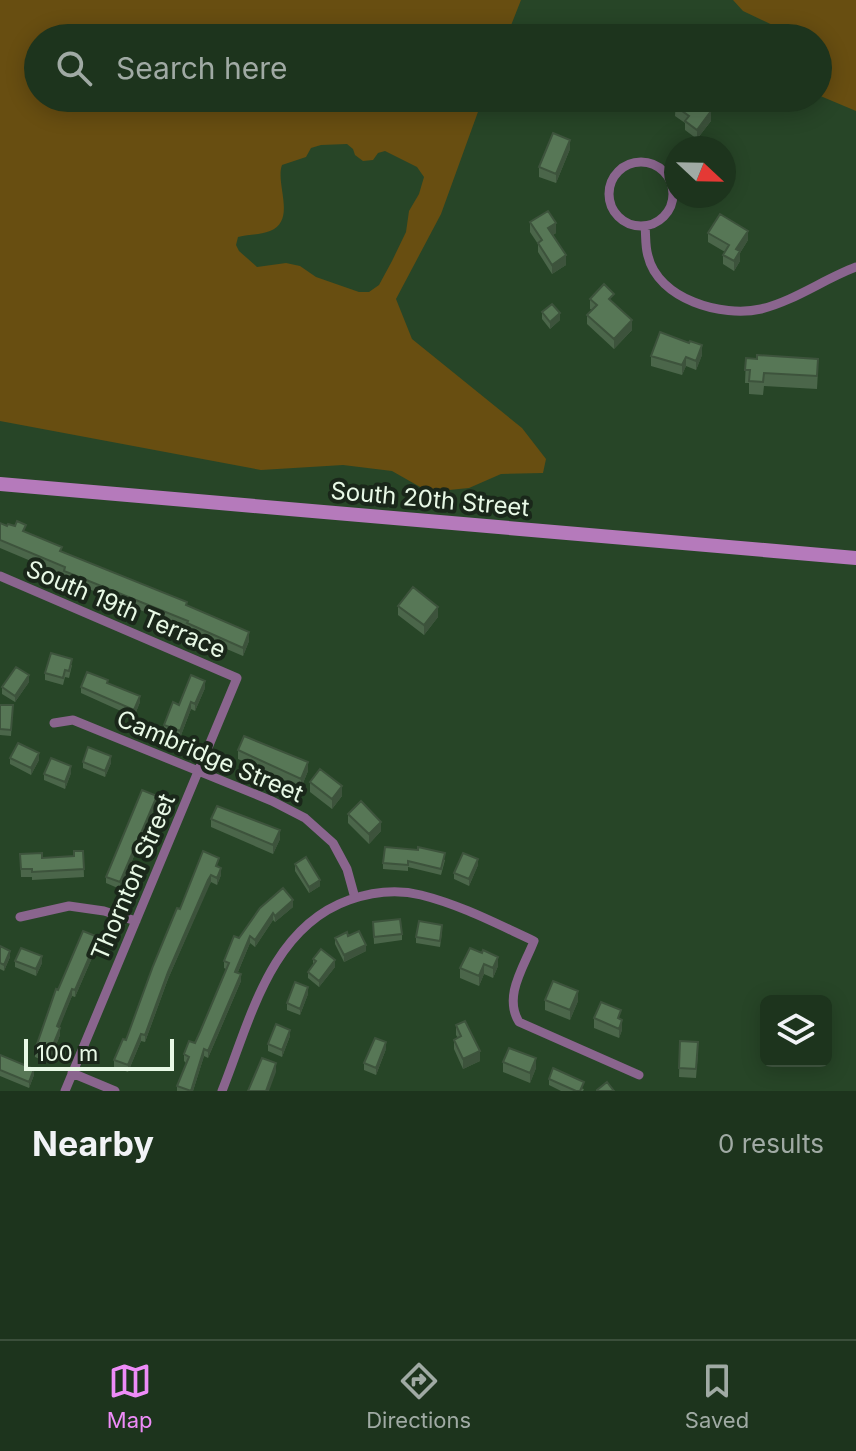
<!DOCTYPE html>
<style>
:root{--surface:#1d341d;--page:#2a3f2a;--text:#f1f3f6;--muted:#a0aaa4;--line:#3b4f3b;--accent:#ee8cf8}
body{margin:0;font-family:Inter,sans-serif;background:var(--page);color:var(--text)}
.controls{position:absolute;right:24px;bottom:24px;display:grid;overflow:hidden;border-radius:12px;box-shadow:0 4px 20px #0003}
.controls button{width:72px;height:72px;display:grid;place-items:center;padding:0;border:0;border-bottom:2px solid var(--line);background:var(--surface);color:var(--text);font:40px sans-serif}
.compass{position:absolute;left:664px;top:136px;width:72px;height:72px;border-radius:50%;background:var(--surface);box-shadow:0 4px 20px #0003;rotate:112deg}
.scale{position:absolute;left:24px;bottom:20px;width:150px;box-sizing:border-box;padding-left:8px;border:4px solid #e8f9e6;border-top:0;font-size:22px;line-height:28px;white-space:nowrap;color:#e8f9e6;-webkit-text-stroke:6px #1a271a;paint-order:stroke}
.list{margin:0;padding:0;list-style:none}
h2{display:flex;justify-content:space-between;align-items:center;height:104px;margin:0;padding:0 32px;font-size:34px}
h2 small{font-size:26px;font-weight:400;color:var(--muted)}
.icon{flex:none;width:44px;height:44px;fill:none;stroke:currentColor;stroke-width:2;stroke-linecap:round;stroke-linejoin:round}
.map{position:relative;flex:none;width:856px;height:1091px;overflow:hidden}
.search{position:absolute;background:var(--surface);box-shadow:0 4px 20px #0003;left:24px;right:24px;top:24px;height:88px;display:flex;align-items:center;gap:20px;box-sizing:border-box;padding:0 28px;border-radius:44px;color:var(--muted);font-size:30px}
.sheet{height:248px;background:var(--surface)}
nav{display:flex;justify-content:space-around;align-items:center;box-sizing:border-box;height:112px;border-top:2px solid var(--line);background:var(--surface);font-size:22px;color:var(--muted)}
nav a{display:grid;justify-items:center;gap:4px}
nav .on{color:var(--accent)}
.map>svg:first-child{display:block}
.green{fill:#684e11;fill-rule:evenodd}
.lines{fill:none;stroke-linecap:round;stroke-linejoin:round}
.street{stroke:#8a658e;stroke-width:9}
.secondary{stroke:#b57abb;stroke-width:14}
.wall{fill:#4b664a}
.shaded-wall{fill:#3d533c}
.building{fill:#577756;stroke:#3d533c;stroke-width:2}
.labels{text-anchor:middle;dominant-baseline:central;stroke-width:8;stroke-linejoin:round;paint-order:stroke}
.street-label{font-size:24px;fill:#e8f9e6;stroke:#1a271a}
</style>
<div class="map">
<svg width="856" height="1091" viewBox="0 0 856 1091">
<rect width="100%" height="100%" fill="#274527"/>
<path class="green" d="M0,0H521L506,38H38V98H483L441,214L396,299L412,339L522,428L546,459L543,473L501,474L469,488L429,492L392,471L343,465L261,470L0,421ZM347,144L353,149L355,155L363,161L373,160L378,153L385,151L417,167L424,177L419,194L409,211L406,232L392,261L379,285L369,292H359L316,277L300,266L286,263L257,267L239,251L236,245L238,237C249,234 260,235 270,231C297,220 275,184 282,165L306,157L311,148L321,145Z
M733,0H856V111L818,95V38H781V29L743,11Z"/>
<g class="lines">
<path class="street" d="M609 194a32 32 0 1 1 64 0a32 32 0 1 1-64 0Z
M645,226C646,235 645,247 648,256C658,299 722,318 761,309C794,301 824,279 856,267
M0,576L237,678L65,1091
M54,723L73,720L272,801L305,818L333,843L347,869L355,898
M20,917L69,906L104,911L136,921
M72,1073L115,1091
M222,1091C250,1021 270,928 349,900C372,892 397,889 421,895C461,905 497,924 534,941C524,967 503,996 519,1022L639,1075"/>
<path class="secondary" d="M0,484L856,558"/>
</g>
<path class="wall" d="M574,98H606L602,109Z
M676,98L711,121L697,139L685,130V123L675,116Z
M570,149L556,183L539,177V167Z
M530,222L556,233L553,235L566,265L552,274L538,252V244L530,232Z
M708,233L748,240L740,253V261L734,271L723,264V255L725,252L708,242Z
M590,299L614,303L632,330L614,349L587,324V315L592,310L590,309Z
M542,312L560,320L550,329L542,319Z
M702,355L696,370L686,366L682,375L651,366V356Z
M746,358L757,359L818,371L817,389L764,386L763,395L749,394V383H745Z
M0,523L26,532L62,552L187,606L249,641L243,656L187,632V629L64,579V575L0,548Z
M398,606L438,617L424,635L398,615Z
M72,665L69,678L65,677L63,685L45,680V673Z
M29,682L15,702L2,694V687Z
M81,687L140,702L134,717L81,693Z
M205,688L195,711L191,709L180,738L164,731V725Z
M0,705H13L11,736L0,735Z
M238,750L308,771L301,788L238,759Z
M10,758L39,760L31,775L10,764Z
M83,762L111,763L105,777L83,768Z
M71,773L65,789L44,780V774Z
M310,782L342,796L332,809L310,792Z
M157,802L120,889L106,883V877Z
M348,814L381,831L369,844L348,823Z
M211,819L280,839L273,854L211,827Z
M418,850L445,860L441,875L408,867V871L383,869V863Z
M83,851L84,877L32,880V877H21L20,854L42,858L74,856Z
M295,864L320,886L309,893L295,871Z
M219,865L218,867L221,875L217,885L211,882L208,887L168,979L145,1042L141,1041L128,1072L114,1067V1060L126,1040L180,909Z
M478,865L469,886L454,879V873Z
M293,907L275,922L273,920L255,947L250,943L238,972L241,981L208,1058L204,1056L193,1091H177V1086L186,1063L184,1061V1054L195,1043L200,1032L226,969L224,968V961L260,908Z
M373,922L402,934V940L374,944Z
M442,932L440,947L416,943V937Z
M348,936L366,951L344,962L335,944V938Z
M98,944L75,997L72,996L59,1027L60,1035L49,1063L35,1057V1050L58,990Z
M0,946L10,957L4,971L0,969Z
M470,948L498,966L493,978L484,974L479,986L460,978V968Z
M313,959L335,967L319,987L308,978V972L313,965Z
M15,961L42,963L36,976L15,967Z
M308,994L300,1015L287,1010V1003Z
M545,1000L578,1001L570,1020L545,1010Z
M594,1018L621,1020L622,1030L619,1038L594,1028Z
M456,1025L480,1061L463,1069L454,1049V1040L458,1038L456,1035Z
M290,1036L282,1057L268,1051V1044Z
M680,1041L698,1052L696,1078L679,1077Z
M386,1049L376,1075L364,1070V1063Z
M0,1055L34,1075L29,1088L0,1076Z
M503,1062L536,1068L530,1083L503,1072Z
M549,1079L584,1089L583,1091H561L549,1085Z"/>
<path class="shaded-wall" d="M603,98H606L602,109V100Z
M711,111V121L697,139V130Z
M570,140V149L556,183V174Z
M556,223V233L548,238V228Z
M748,231V240L740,253V261L734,271V261L736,249Z
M566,255V265L552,274V265Z
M560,313V320L550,329V322Z
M632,320V330L614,349V339Z
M702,345V355L696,370V361Z
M686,357V366L682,375V365Z
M438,607V617L424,635V625Z
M249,632V641L243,656V648Z
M29,675V682L15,702V696Z
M205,681V688L195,711V704Z
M140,696V702L134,717V710Z
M191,702V709L180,738V731Z
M39,753V760L31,775V768Z
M111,756V763L105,777V771Z
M308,762V771L301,788V779Z
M71,766V773L65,789V782Z
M342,786V796L332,809V799Z
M157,796V802L120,889V882Z
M381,822V831L369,844V834Z
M280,830V839L273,854V845Z
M478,859V865L469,886V879Z
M221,868V875L217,885V878Z
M211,875V882L168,979L145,1042V1035L168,972Z
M320,880V886L309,893V887Z
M293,900V907L275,922V916Z
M273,913V920L255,947V940Z
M250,936V943L235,979V972Z
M98,937V944L75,997V990Z
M366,945V951L344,962V955Z
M10,951V957L4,971V965Z
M42,956V963L36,976V969Z
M498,957V966L493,978V968Z
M335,960V967L319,987V981Z
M484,964V974L479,986V976Z
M241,974V981L208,1058V1051Z
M308,987V994L300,1015V1009Z
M72,989V996L57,1034V1026Z
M578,991V1001L570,1020V1010Z
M622,1020V1030L619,1038V1029Z
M60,1028V1035L49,1063V1055Z
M290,1030V1036L282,1057V1050Z
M141,1034V1041L128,1072V1065Z
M386,1042V1049L376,1075V1068Z
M204,1049V1056L193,1091H191Z
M480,1051V1061L463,1069V1059Z
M536,1058V1068L530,1083V1073Z
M276,1063V1072L269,1091H266Z
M34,1069V1075L29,1088V1082Z"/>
<path class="building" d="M676,98H693L711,111L697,130L685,121L689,116L675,106L679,101Z
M553,133L570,140L556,174L539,167Z
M548,211L556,223L548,228L566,255L552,265L538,243L542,240L530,222Z
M720,214L748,231L736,249L740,251L734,261L723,255L729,245L708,233Z
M604,284L614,294L609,299L632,320L614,339L587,315L597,305L590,299Z
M552,304L560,313L550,322L542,312Z
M660,332L689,343L690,341L702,345L696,361L686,357L682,365L651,356Z
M757,355L818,359L817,376L764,373L763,382L749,381L750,370H745L746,358L757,359Z
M17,521L26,525L23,531L62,547L60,551L187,602L186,605L249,632L243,648L187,623L188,621L64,571L65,567L0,540V523L7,526L8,524L15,526Z
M413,587L438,607L424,625L398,606Z
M51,653L72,659L69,671L65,670L63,678L45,673Z
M16,667L29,675L15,696L2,687Z
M87,672L108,680L107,683L140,696L134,710L81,687Z
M191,675L205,681L195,704L191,702L180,731L164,725L173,702L179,705Z
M0,705H13L11,730L0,729Z
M244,736L308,762L301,779L238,750Z
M18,743L39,753L31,768L10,758Z
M88,747L111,756L105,771L83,762Z
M51,758L71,766L65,782L44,774Z
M320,769L342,786L332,799L310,782Z
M142,790L157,796L120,882L106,877Z
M361,801L381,822L369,834L348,814Z
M217,806L280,830L273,845L211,819Z
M385,847L418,850V847L445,853L441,869L408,861V865L383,863Z
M74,851H83L84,869L32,872V869H21L20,854L42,853V858L74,856Z
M203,851L219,858L216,866L221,868L217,878L211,875L208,880L168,972L145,1035L141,1034L128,1065L114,1060L123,1039L126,1040L153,966L177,908L180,909Z
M463,853L478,859L469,879L454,873Z
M306,857L320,880L309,887L295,864Z
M283,888L293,900L275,916L273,913L255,940L250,936L235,972L241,974L208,1051L204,1049L191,1091L177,1086L189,1057L184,1054L189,1041L195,1043L200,1032L229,963L224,961L234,936L239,938L260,908Z
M400,919L402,934L374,937L373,922Z
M419,921L442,925L440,941L416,937Z
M83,931L98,937L75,990L72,989L57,1026L60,1028L49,1055L35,1050L56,989L58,990Z
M359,931L366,945L344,955L335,938L347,932L348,936Z
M0,946L10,951L4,965L0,963Z
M21,948L42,956L36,969L15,961Z
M470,948L482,953L483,950L498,957L493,968L484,964L479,976L460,968Z
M321,949L335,960L319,981L308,972L316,961L313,959Z
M553,981L578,991L570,1010L545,1000Z
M295,982L308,987L300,1009L287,1003Z
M601,1002L621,1010L618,1018L622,1020L619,1029L594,1018Z
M465,1021L480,1051L463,1059L454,1040L461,1036L456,1025Z
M276,1024L290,1030L282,1050L268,1044Z
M375,1038L386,1042L376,1068L364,1063Z
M680,1041L698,1042L696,1069L679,1068Z
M509,1048L536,1058L530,1073L503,1062Z
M0,1055L34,1069L29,1082L0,1070Z
M262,1058L276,1063L266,1091H248Z
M553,1068L584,1082L580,1091H576L549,1079Z
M607,1082L614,1091H597V1090Z"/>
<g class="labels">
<g class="street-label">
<text transform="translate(430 499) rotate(5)">South 20th Street</text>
<text transform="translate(126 609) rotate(23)">South 19th Terrace</text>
<text transform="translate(210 756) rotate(23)">Cambridge Street</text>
<text transform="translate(133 877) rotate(-67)">Thornton Street</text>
</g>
</g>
</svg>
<div class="controls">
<button><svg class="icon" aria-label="layers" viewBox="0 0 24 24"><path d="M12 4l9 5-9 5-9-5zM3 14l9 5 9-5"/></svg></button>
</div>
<svg class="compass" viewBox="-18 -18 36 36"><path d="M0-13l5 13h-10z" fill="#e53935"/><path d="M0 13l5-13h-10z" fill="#a0aaa4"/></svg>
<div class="scale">100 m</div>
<div class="search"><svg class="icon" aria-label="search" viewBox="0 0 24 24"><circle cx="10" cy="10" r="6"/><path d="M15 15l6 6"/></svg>Search here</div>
</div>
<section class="sheet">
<h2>Nearby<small>0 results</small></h2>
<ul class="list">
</ul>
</section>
<nav>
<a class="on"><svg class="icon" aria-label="map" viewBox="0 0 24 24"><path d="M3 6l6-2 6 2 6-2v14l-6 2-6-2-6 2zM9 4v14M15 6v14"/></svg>Map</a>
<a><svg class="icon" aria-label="directions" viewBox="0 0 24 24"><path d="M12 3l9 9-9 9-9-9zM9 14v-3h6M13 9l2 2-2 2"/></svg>Directions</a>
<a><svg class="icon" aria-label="saved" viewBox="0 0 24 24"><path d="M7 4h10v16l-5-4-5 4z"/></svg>Saved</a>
</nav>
